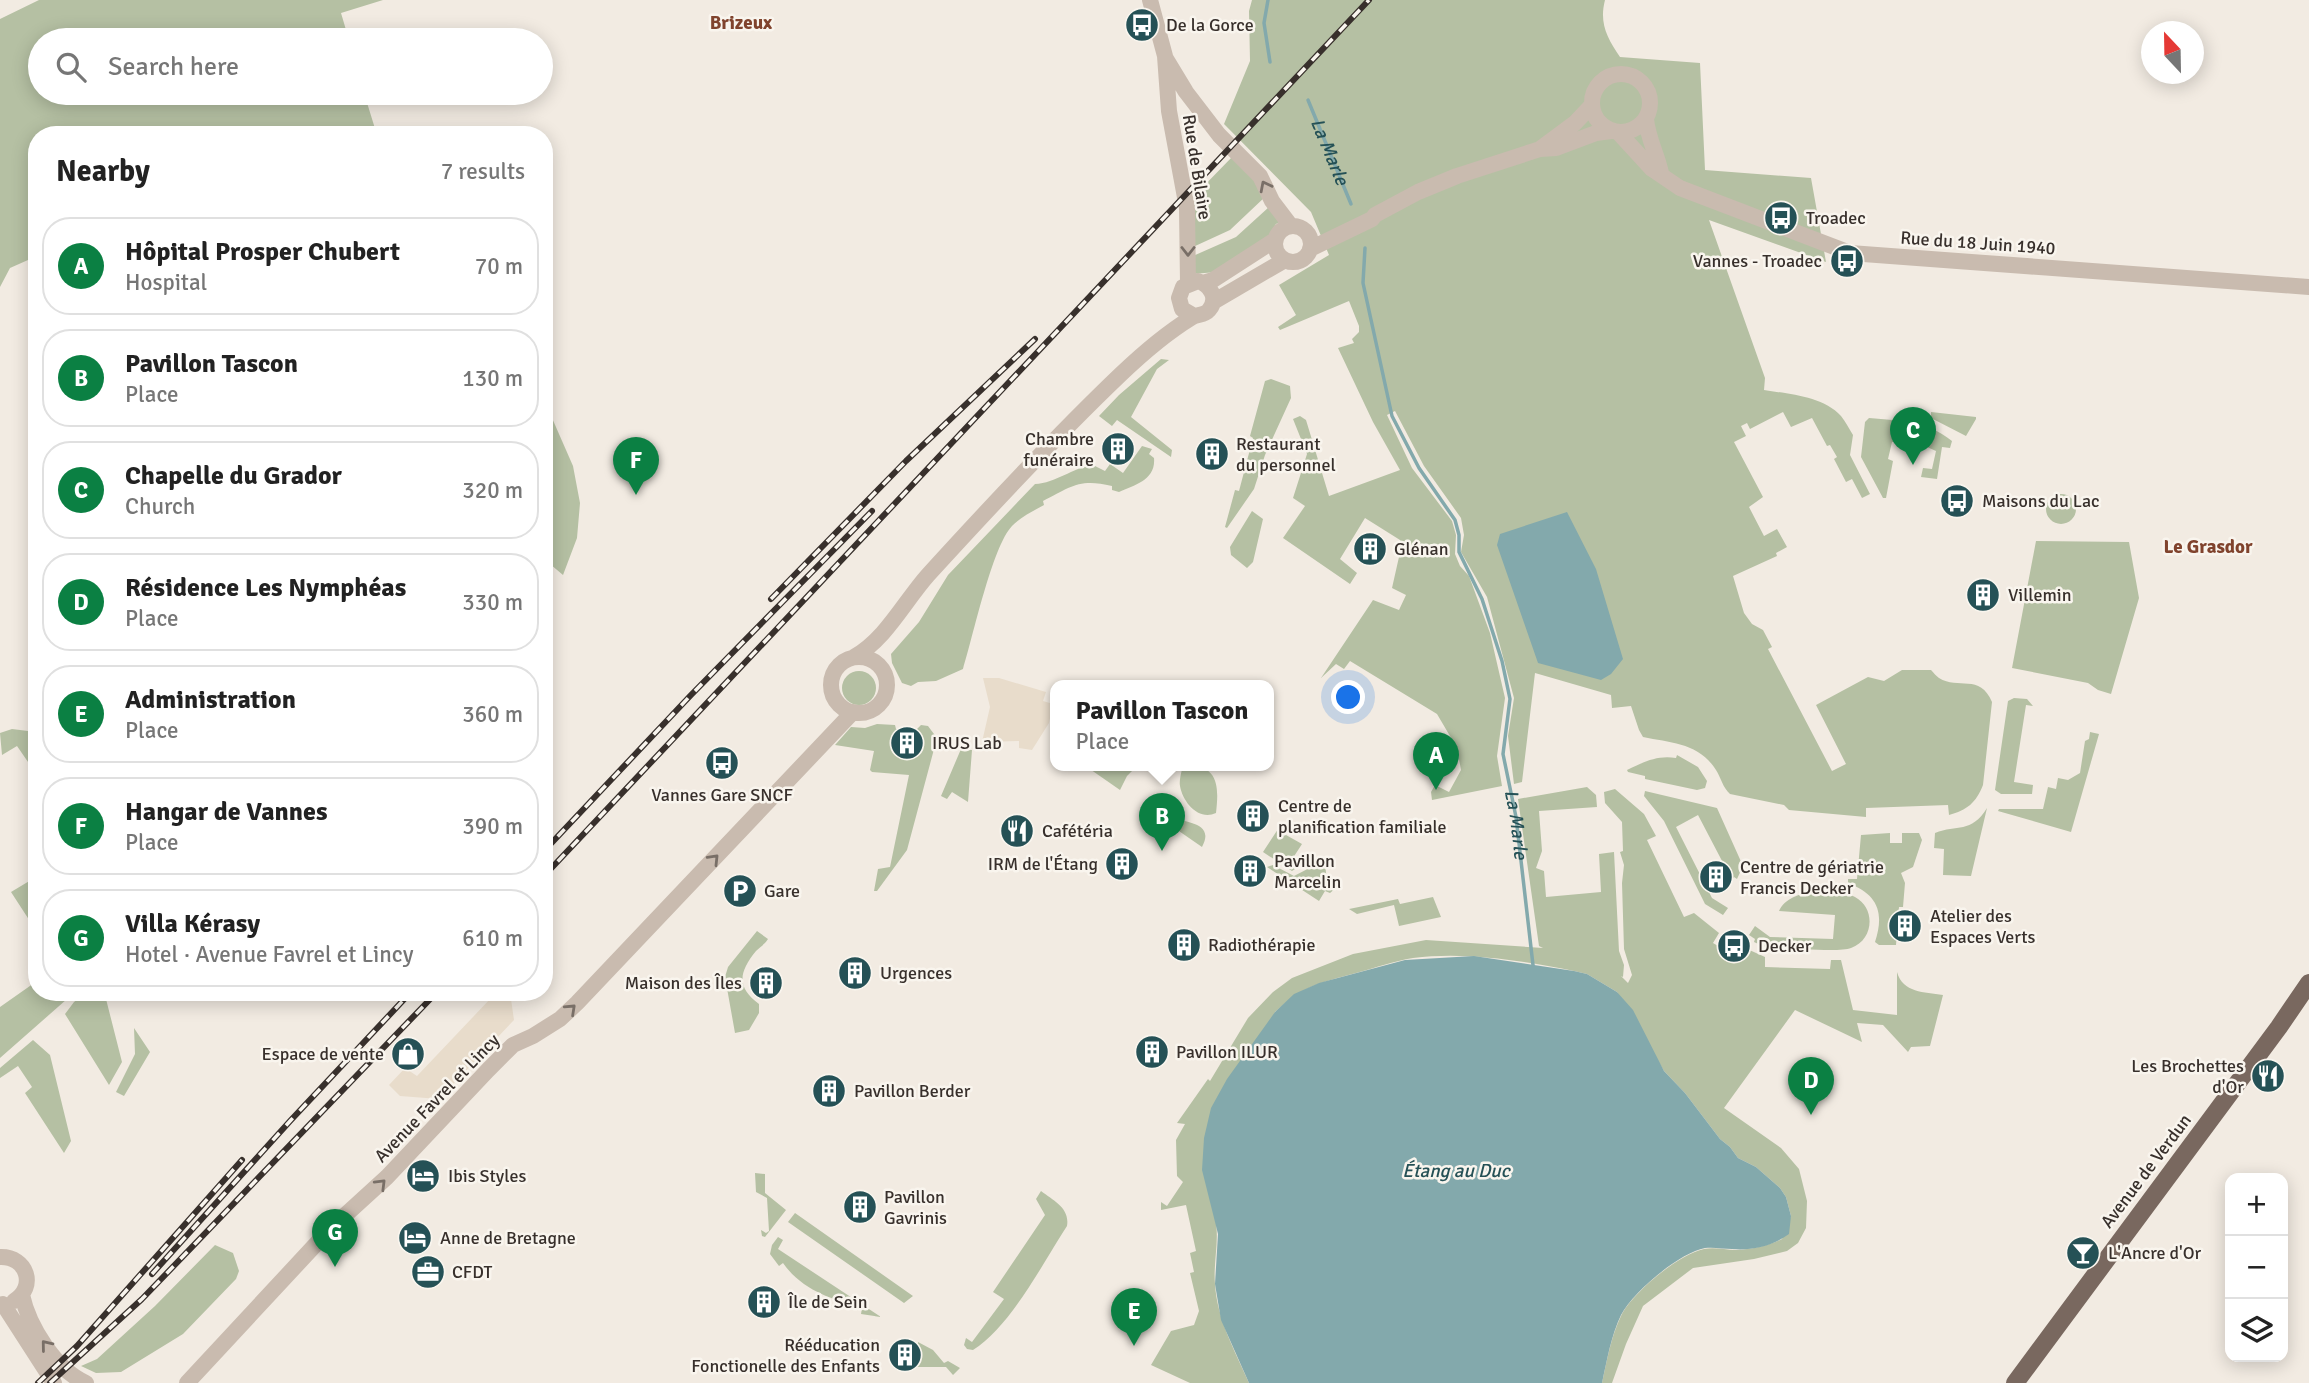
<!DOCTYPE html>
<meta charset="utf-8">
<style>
:root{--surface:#fff;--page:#f2f2f2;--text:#222;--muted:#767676;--line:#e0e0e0;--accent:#0b8043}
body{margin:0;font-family:Signika,sans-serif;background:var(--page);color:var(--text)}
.controls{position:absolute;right:21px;bottom:21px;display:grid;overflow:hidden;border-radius:14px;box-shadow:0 4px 18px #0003}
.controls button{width:63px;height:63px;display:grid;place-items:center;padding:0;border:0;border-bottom:2px solid var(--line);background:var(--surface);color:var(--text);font:35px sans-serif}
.compass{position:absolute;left:2141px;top:21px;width:63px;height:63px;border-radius:50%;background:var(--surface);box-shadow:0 4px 18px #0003;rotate:338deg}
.you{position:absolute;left:1349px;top:698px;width:24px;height:24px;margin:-18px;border:5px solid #fff;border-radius:50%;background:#1a73e8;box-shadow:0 0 0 10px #1a73e833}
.badge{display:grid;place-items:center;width:46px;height:46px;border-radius:50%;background:var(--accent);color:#fff;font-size:23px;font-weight:700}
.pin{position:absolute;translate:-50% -58px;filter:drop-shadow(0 2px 4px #0008)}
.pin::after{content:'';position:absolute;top:37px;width:24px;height:21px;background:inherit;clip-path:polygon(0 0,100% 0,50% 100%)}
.popup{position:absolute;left:1050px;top:680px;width:224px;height:91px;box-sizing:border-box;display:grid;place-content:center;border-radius:14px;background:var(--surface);filter:drop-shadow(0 2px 5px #0005);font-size:23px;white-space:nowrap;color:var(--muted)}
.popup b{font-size:26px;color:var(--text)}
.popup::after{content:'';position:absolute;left:50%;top:100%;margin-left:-14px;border:14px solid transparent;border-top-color:var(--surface)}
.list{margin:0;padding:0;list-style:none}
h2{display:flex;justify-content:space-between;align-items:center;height:91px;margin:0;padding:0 28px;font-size:30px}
h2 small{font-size:23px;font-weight:400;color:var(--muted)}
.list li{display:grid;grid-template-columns:46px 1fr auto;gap:21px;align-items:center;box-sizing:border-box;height:98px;margin:0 14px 14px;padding:0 14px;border:2px solid var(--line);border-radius:28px}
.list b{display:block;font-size:26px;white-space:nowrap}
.list p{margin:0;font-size:23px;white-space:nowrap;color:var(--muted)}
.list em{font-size:23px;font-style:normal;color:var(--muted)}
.icon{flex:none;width:38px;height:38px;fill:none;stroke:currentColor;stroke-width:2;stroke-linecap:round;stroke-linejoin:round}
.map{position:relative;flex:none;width:2309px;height:1383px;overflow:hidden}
.search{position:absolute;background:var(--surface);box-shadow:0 4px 18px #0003;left:28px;top:28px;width:525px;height:77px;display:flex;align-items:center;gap:18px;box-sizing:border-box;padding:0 24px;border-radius:38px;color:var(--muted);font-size:26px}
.panel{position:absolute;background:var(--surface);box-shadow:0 4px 18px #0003;left:28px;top:126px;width:525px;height:875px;border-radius:28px}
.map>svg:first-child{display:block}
.green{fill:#b5c0a3}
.plaza{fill:#e8dccb}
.water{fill:#83a9ac}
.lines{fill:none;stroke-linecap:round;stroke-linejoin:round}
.stream{stroke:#83a9ac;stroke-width:3.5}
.minor{stroke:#c9bbaf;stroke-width:16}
.major{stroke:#79685f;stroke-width:18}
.rail-casing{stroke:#38302c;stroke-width:6}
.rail{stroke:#f9f5ee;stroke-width:3.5;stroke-dasharray:10;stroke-linecap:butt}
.oneway{stroke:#796f67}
.labels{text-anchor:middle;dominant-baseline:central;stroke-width:5;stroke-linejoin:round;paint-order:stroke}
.poi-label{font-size:18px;fill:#38302c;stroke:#f9f5ee;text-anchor:start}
.street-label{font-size:18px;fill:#38302c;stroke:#f9f5ee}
.neighbourhood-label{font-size:19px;font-weight:bold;fill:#80432d;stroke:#f9f5ee}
.water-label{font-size:19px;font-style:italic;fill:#255156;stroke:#f9f5ee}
</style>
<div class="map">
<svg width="2309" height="1383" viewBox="0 0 2309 1383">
<rect width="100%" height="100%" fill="#f2ebe2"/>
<path class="green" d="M39,0H383L341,13L349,40H40V93H364L377,135H37V256L10,268L0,287V19Z
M1252,0H1605C1599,23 1607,38 1620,57L1700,63L1705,170L1811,178L1826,262L1709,220L1765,378L1764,390C1788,394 1823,396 1841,416C1846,422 1849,429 1853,435L1850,455L1870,494L1862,498L1852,479L1846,482L1834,459L1837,457L1830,445L1827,446L1812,418L1791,427L1783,412L1750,429L1747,423L1741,426L1746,436L1734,442L1763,497L1749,507L1764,536L1777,529L1787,547L1776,553L1777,556L1733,576L1744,613L1752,624L1763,630L1772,647L1768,649L1832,771L1846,764L1816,705L1868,677L1884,681L1902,670H1931C1934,673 1936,676 1939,678C1958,690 1980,673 1992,702L1983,785C1976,803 1967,810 1949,815L1948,805L1866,808V817L1789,810L1784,805L1730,794C1723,788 1721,778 1716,770C1699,743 1672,743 1643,737L1639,730L1631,706L1612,708L1611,695L1535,673L1522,782L1514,784L1508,736L1514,698L1487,597L1461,552L1464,535L1461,518L1424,466L1395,411L1387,415L1412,468L1452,521L1456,535L1455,554L1460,566L1469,576L1490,633L1505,698L1497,756L1502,786L1432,800L1431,792L1435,785L1449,792L1461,770L1457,748L1437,714L1350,661L1344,669L1336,664L1321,678L1373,600L1399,610L1406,595L1392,588L1401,548L1400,540L1365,518L1340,559L1357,573L1350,584L1283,538L1305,506L1293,498L1307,454L1293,419L1300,416L1306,420L1329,496L1400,470L1373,422L1338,348L1354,343L1352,339L1359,332V326L1349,301L1280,330L1278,327L1296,315L1279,285L1329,255L1311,212L1224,124L1250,61L1249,11Z
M1233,156L1249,170L1266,196L1230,230L1193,247L1192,208L1195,195Z
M1269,207L1282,221L1276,224L1265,241L1217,272L1192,274L1193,256L1236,237Z
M1161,359L1169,360L1157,369L1131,417L1172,450L1171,457L1117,420L1112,426L1099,416L1119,395Z
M1271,379L1290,386L1291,398L1265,455L1254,489L1227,528L1225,527L1235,490L1239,491L1253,438L1250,436L1265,381Z
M1931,412L1976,417V419L1966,436L1931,418Z
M552,418L573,466L580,503L577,538L563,575L544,559V423Z
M1869,418C1902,421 1925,420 1952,441L1950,448L1942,447L1937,479L1921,477L1923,468L1932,469L1936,451L1927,447L1931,443L1927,438L1930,432L1918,425L1911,428L1906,425L1904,432L1899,435L1902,442H1892L1888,459L1893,461L1886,498H1883L1861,457L1865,422Z
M1142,446L1152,449L1149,454L1154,458C1156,480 1135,485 1119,492L1112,490V486C1079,478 1071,487 1043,501L1044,505C1033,511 1021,517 1012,526C992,547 973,637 963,669L936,681L918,682L911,686L902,683L892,663L891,654L919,622L948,575L1035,484C1056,483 1072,468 1093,465L1105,471L1110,464L1123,473Z
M2046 509a15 15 0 1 1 30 0a15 15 0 1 1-30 0Z
M1252,511L1263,519L1253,562L1247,568L1231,555L1230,547Z
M2036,541L2129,542L2139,598L2111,694L2098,690L2088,683L2012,668Z
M842 688a17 17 0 1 1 34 0a17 17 0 1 1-34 0Z
M2014,698L2027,699L2033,706L2026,705L2014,782L2033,785L2032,794H2001L1995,790L2008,701Z
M877,724L895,725L896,729L916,730L921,725L928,726L937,738L907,850L877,891H874L878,869L890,867L909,775L872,772L870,770L874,751L835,745L851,727L865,728Z
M12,729L28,731L37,736V775L17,746L2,755L0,733Z
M2090,732L2099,734L2071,832L1998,811L1999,809H2043L2048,787L2056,789L2058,778L2068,780L2080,773L2085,741L2089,739Z
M961,749L972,750L968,802L952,792L947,799L941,796Z
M1677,755L1698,767L1707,781L1705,788L1697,790L1645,779V776L1628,772L1627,770C1644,762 1657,755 1676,758Z
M1084,765H1138L1127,776L1120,790Z
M1186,765C1219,765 1219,787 1216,813C1199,821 1183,803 1180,786C1179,781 1181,774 1182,769L1185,770Z
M1587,787L1596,795L1597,807L1539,811L1542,851L1536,868L1544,871L1546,897L1601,892L1599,854L1614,852L1619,951L1624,965L1623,977L1621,976L1628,983L1632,975L1624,949L1622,883L1624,865L1620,852L1623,851L1622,822L1605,803L1604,792L1615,789L1644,814L1656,836L1647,840L1684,917L1694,913L1719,933L1713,943L1730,953L1736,944L1765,957V967L1830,969L1831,960H1841L1853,1010L1897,1015V972C1903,993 1924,992 1943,995L1930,1046L1911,1047L1908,1052L1883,1025L1857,1023L1862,1042L1795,1010L1724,1108L1781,1148L1799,1169L1807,1201L1806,1228L1798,1243L1787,1251L1754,1259L1693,1268L1643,1306L1626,1344L1612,1383H1602C1607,1360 1611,1337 1621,1316C1632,1293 1679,1254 1704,1249C1715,1247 1725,1250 1736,1250C1752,1249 1767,1246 1782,1239L1791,1216L1786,1197L1780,1188L1756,1167L1738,1158L1730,1147L1720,1139L1685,1093L1664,1071L1617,992L1587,974L1574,971C1523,961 1465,951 1413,958C1394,961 1375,968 1356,973C1319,983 1303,986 1275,1012L1215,1218C1220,1240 1213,1261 1215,1284C1217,1319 1235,1351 1249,1383H1190L1151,1365L1171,1331L1194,1325L1199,1311L1190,1273L1194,1272L1190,1253L1196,1251L1186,1205L1161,1210V1202L1167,1206L1183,1182L1177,1176L1176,1140L1185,1124L1177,1123L1208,1079L1210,1081L1248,1018L1273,992L1292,978L1353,954L1426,940L1543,948L1539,946L1518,799Z
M1645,791L1717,808L1743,866L1737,879L1734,877L1732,880L1698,815L1676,827L1712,898L1728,908L1723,915L1705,904L1664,821L1644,796Z
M1987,808L1971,876L1943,875L1944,849L1934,848L1935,833C1957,824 1971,834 1987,808Z
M1166,816C1183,823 1216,821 1202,847L1163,820Z
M1282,823L1290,828L1286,835L1302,844L1291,861L1298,867L1292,871L1263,852Z
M1890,833V843H1902V833H1919L1922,840L1913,867L1901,873L1905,883L1903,907H1899L1896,945H1879L1875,942C1885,912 1877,894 1848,883V879H1857L1861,835Z
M1327,858L1333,862L1325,863L1327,882H1336L1337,887L1330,893L1325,891L1319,901L1267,867L1273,865L1294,876C1305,870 1316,865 1327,858Z
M36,877L37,878V932L11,892Z
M1813,891C1826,892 1843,890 1855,897C1876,908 1874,940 1851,948C1838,953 1782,947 1765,947L1754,942L1755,939L1749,935L1755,926L1770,937L1833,939L1835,915L1779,911C1785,898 1800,894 1813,891Z
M1433,897L1441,917L1399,926L1394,905L1357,914L1349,909L1398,899L1400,904Z
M757,931L768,939C764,945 761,946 756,951C739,972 736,987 759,1004V1013L749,1030L735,1033L725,977L728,967Z
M37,981V992H75L0,1058V1007Z
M87,992H111L106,999L122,1062L109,1085L65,1014L74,1002Z
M134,1028L150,1052L124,1096L116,1092L135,1054Z
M33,1040L50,1055L71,1141L64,1153L25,1093L32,1087L18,1066L0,1078V1068Z
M755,1173L765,1174V1193L786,1210L765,1237L762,1236L761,1230L766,1233L769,1231L767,1198L756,1192Z
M1041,1191C1054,1201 1070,1208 1067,1226C1043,1263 1010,1327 973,1350L967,1349L964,1345L966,1338L972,1342L1004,1299L993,1292L1045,1215L1036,1199Z
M795,1213L913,1296L904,1303L788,1222Z
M778,1237L783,1240L778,1249L881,1317L861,1314L862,1308C831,1299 802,1290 783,1263L779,1266L770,1254L772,1245Z
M215,1245L233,1253L239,1271L236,1279L183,1334L121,1372L96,1373L81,1366L97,1359L155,1306Z
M918,1342L933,1350L944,1363L948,1361L960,1368L953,1375L946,1367H917Z"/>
<path class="plaza" d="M983,678H999L1046,692L1043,701L1053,704L1049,723L1032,750L1019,748V741L982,742L990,707Z
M485,992H510L514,1020L439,1099L400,1096L389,1085L405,1068L417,1076L491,998Z"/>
<path class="water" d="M1567,512L1596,569L1623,659L1611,674L1601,680L1538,663L1497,545L1500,534Z
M1474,956L1574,971L1587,974L1617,992L1633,1010L1664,1071L1685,1093L1720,1139L1730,1147L1738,1158L1756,1167L1780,1188L1786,1197L1791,1216L1789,1234C1773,1246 1751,1251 1732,1249C1723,1249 1715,1247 1705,1248C1679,1253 1633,1292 1621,1315C1611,1336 1607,1360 1602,1383H1249L1221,1320L1215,1284L1218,1234L1202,1170L1204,1138L1211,1108L1227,1079L1275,1012L1294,994L1319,983L1405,960Z"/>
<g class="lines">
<g class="stream">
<path d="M1268,0L1264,23L1270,62"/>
<path id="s1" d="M1308,100L1351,204"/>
<path id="s2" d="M1365,248L1363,283L1392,416L1419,468L1455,520L1459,535V552L1482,599L1502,661L1510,699L1503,754L1516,817L1533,965"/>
</g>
<path class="minor" d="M1150,0L1165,56L1169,111L1187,208L1188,283
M1166,59L1186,92L1219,135L1260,176L1272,201L1291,226
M1592 103a29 29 0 1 1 58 0a29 29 0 1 1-58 0Z
M1646,119C1648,139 1657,154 1661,173
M1618,132L1652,169L1680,188L1850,253L2309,287
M1540,149L1575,123L1592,105
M1275 244a18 18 0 1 1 36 0a18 18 0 1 1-36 0Z
M1310,249L1372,219L1375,215L1418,192L1457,176L1540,149L1556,148L1596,133L1611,131
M1203,283L1213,280L1275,240
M1213,302L1285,260
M854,657C886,639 904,602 928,575C990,507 1054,438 1120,375C1142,354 1165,334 1191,318C1196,314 1204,316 1209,310C1219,298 1210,285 1198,281L1183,287L1179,298L1182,309L1194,316
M831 685a28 28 0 1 1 56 0a28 28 0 1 1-56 0Z
M0,1257C27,1256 37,1287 14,1301
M22,1295C29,1327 56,1370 86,1383
M3,1304L54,1383
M187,1383L330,1229L387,1177L488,1070L513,1045L533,1036L560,1019L577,1003L853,712"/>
<path class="major" d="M2015,1383L2279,1027L2309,983"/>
<g class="rail-casing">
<path id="rail" d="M771,599L906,461L1035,339
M544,851L691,695L872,511
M544,876L1369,0
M152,1274L291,1120L411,992
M38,1383L77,1346L242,1160
M50,1383L142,1299L437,992"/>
</g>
<use href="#rail" class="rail"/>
</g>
<defs><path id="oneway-chevron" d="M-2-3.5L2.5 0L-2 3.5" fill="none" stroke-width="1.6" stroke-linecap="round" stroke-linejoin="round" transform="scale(1.75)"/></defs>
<g class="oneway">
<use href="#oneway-chevron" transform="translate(1265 186) rotate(-117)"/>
<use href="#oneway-chevron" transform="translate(1188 251) rotate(90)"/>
<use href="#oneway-chevron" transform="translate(714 859) rotate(-46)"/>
<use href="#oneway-chevron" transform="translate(571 1009) rotate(-43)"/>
<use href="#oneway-chevron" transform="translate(381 1184) rotate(-45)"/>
<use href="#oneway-chevron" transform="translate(46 1345) rotate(-129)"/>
</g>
<defs>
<g id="bus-disc" transform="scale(1.75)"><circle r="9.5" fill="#255156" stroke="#f9f5ee"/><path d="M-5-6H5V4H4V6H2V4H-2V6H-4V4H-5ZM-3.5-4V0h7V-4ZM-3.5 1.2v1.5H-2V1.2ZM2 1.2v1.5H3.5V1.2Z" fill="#fff"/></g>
<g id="building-disc" transform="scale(1.75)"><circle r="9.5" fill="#255156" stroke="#f9f5ee"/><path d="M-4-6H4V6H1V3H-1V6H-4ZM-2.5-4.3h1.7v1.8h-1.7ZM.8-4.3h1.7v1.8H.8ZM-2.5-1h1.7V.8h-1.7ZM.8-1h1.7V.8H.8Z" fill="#fff"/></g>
<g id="restaurant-disc" transform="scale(1.75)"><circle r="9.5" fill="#255156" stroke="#f9f5ee"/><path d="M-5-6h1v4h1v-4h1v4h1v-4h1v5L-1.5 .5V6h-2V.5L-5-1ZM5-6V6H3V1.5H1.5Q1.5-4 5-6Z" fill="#fff"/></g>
<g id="parking-disc" transform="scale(1.75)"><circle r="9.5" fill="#255156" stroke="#f9f5ee"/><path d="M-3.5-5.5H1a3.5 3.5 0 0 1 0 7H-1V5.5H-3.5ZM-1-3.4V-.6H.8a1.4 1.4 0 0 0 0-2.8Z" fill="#fff"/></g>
<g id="shop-disc" transform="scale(1.75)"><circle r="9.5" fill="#255156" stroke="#f9f5ee"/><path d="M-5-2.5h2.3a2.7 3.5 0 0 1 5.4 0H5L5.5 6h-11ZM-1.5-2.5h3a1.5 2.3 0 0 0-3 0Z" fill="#fff"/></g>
<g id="hotel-disc" transform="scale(1.75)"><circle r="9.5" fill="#255156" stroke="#f9f5ee"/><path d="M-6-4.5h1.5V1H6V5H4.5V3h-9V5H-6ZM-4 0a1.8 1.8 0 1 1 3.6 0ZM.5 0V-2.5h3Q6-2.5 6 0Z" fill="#fff"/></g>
<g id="bar-disc" transform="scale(1.75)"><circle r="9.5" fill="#255156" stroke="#f9f5ee"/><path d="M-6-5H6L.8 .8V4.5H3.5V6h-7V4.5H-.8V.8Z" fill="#fff"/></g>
<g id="office-disc" transform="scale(1.75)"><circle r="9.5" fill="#255156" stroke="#f9f5ee"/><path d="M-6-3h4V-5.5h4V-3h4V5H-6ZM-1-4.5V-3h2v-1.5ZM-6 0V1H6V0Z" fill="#fff"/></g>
</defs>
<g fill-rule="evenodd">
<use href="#bus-disc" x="1142" y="25"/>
<use href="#bus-disc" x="1781" y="218"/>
<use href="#bus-disc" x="1847" y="261"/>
<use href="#building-disc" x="1118" y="449"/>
<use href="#building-disc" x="1212" y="454"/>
<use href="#bus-disc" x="1957" y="501"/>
<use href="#building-disc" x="1370" y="549"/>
<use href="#building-disc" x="1983" y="595"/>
<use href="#building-disc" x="907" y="743"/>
<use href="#bus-disc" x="722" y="763"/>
<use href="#building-disc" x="1253" y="816"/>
<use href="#restaurant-disc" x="1017" y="831"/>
<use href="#building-disc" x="1122" y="864"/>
<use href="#building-disc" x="1250" y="871"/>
<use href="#building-disc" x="1716" y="877"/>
<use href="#parking-disc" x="740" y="891"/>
<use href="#building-disc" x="1905" y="926"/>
<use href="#building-disc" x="1184" y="945"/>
<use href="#bus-disc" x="1734" y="946"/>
<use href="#building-disc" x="855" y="973"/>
<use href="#building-disc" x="766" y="983"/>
<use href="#building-disc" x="1152" y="1052"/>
<use href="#shop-disc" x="408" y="1054"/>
<use href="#restaurant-disc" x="2268" y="1076"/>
<use href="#building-disc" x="829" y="1091"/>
<use href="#hotel-disc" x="423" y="1176"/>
<use href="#building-disc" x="860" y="1207"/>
<use href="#hotel-disc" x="415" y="1238"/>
<use href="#bar-disc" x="2083" y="1253"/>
<use href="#office-disc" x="428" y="1272"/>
<use href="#building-disc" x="764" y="1302"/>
<use href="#building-disc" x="905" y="1355"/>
</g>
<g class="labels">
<g class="poi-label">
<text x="1166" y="25">De la Gorce</text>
<text x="1806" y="218">Troadec</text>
<text x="1822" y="261" text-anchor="end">Vannes - Troadec</text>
<text x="1094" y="439" text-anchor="end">Chambre<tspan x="1094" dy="21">funéraire</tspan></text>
<text x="1236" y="444">Restaurant<tspan x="1236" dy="21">du personnel</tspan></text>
<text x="1982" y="501">Maisons du Lac</text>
<text x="1394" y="549">Glénan</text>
<text x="2008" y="595">Villemin</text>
<text x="932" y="743">IRUS Lab</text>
<text x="722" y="795" text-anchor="middle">Vannes Gare SNCF</text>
<text x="1278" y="806">Centre de<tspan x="1278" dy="21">planification familiale</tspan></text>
<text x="1042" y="831">Cafétéria</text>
<text x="1274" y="861">Pavillon<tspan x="1274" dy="21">Marcelin</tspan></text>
<text x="1098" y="864" text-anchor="end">IRM de l'Étang</text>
<text x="1740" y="867">Centre de gériatrie<tspan x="1740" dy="21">Francis Decker</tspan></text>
<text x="764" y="891">Gare</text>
<text x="1930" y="916">Atelier des<tspan x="1930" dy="21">Espaces Verts</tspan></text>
<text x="1208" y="945">Radiothérapie</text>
<text x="1758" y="946">Decker</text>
<text x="880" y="973">Urgences</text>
<text x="742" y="983" text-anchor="end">Maison des Îles</text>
<text x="1176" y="1052">Pavillon ILUR</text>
<text x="384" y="1054" text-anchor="end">Espace de vente</text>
<text x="2244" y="1066" text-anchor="end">Les Brochettes<tspan x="2244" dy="21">d'Or</tspan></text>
<text x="854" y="1091">Pavillon Berder</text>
<text x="448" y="1176">Ibis Styles</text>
<text x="884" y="1197">Pavillon<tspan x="884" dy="21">Gavrinis</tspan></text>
<text x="440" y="1238">Anne de Bretagne</text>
<text x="2108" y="1253">L'Ancre d'Or</text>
<text x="452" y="1272">CFDT</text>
<text x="788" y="1302">Île de Sein</text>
<text x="880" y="1345" text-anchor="end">Rééducation<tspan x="880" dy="21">Fonctionelle des Enfants</tspan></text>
</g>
<g class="street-label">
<text transform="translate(1197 167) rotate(81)">Rue de Bilaire</text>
<text transform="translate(1978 243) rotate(4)">Rue du 18 Juin 1940</text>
<text transform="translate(437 1098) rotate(-46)">Avenue Favrel et Lincy</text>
<text transform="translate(2146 1171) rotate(-53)">Avenue de Verdun</text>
</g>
<g class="neighbourhood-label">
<text x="741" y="23">Brizeux</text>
<text x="2208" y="547">Le Grasdor</text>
</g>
<g class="water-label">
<text stroke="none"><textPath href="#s1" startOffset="56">La Marle</textPath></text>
<text stroke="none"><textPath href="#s2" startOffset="609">La Marle</textPath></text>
<text x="1456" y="1171">Étang au Duc</text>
</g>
</g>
</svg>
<div class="controls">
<button>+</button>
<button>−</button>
<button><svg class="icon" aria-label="layers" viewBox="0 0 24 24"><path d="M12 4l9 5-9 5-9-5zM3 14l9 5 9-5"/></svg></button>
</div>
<svg class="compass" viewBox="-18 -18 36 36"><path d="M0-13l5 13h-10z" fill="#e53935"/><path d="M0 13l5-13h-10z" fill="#767676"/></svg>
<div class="you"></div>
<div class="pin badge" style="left:1436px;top:790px">A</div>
<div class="pin badge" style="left:1162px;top:851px">B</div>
<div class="popup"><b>Pavillon Tascon</b>Place</div>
<div class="pin badge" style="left:1913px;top:465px">C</div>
<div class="pin badge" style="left:1811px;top:1115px">D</div>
<div class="pin badge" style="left:1134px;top:1346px">E</div>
<div class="pin badge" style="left:636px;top:495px">F</div>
<div class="pin badge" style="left:335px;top:1267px">G</div>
<div class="search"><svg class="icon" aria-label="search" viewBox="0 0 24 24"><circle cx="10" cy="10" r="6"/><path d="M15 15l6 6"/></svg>Search here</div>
<section class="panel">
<h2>Nearby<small>7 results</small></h2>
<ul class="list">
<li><span class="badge">A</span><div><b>Hôpital Prosper Chubert</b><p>Hospital</p></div><em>70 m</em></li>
<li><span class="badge">B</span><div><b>Pavillon Tascon</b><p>Place</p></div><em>130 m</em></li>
<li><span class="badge">C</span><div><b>Chapelle du Grador</b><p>Church</p></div><em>320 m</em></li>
<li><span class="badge">D</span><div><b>Résidence Les Nymphéas</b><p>Place</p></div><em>330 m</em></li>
<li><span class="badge">E</span><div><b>Administration</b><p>Place</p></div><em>360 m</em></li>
<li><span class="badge">F</span><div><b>Hangar de Vannes</b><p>Place</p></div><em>390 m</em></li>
<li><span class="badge">G</span><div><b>Villa Kérasy</b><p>Hotel · Avenue Favrel et Lincy</p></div><em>610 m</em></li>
</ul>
</section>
</div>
